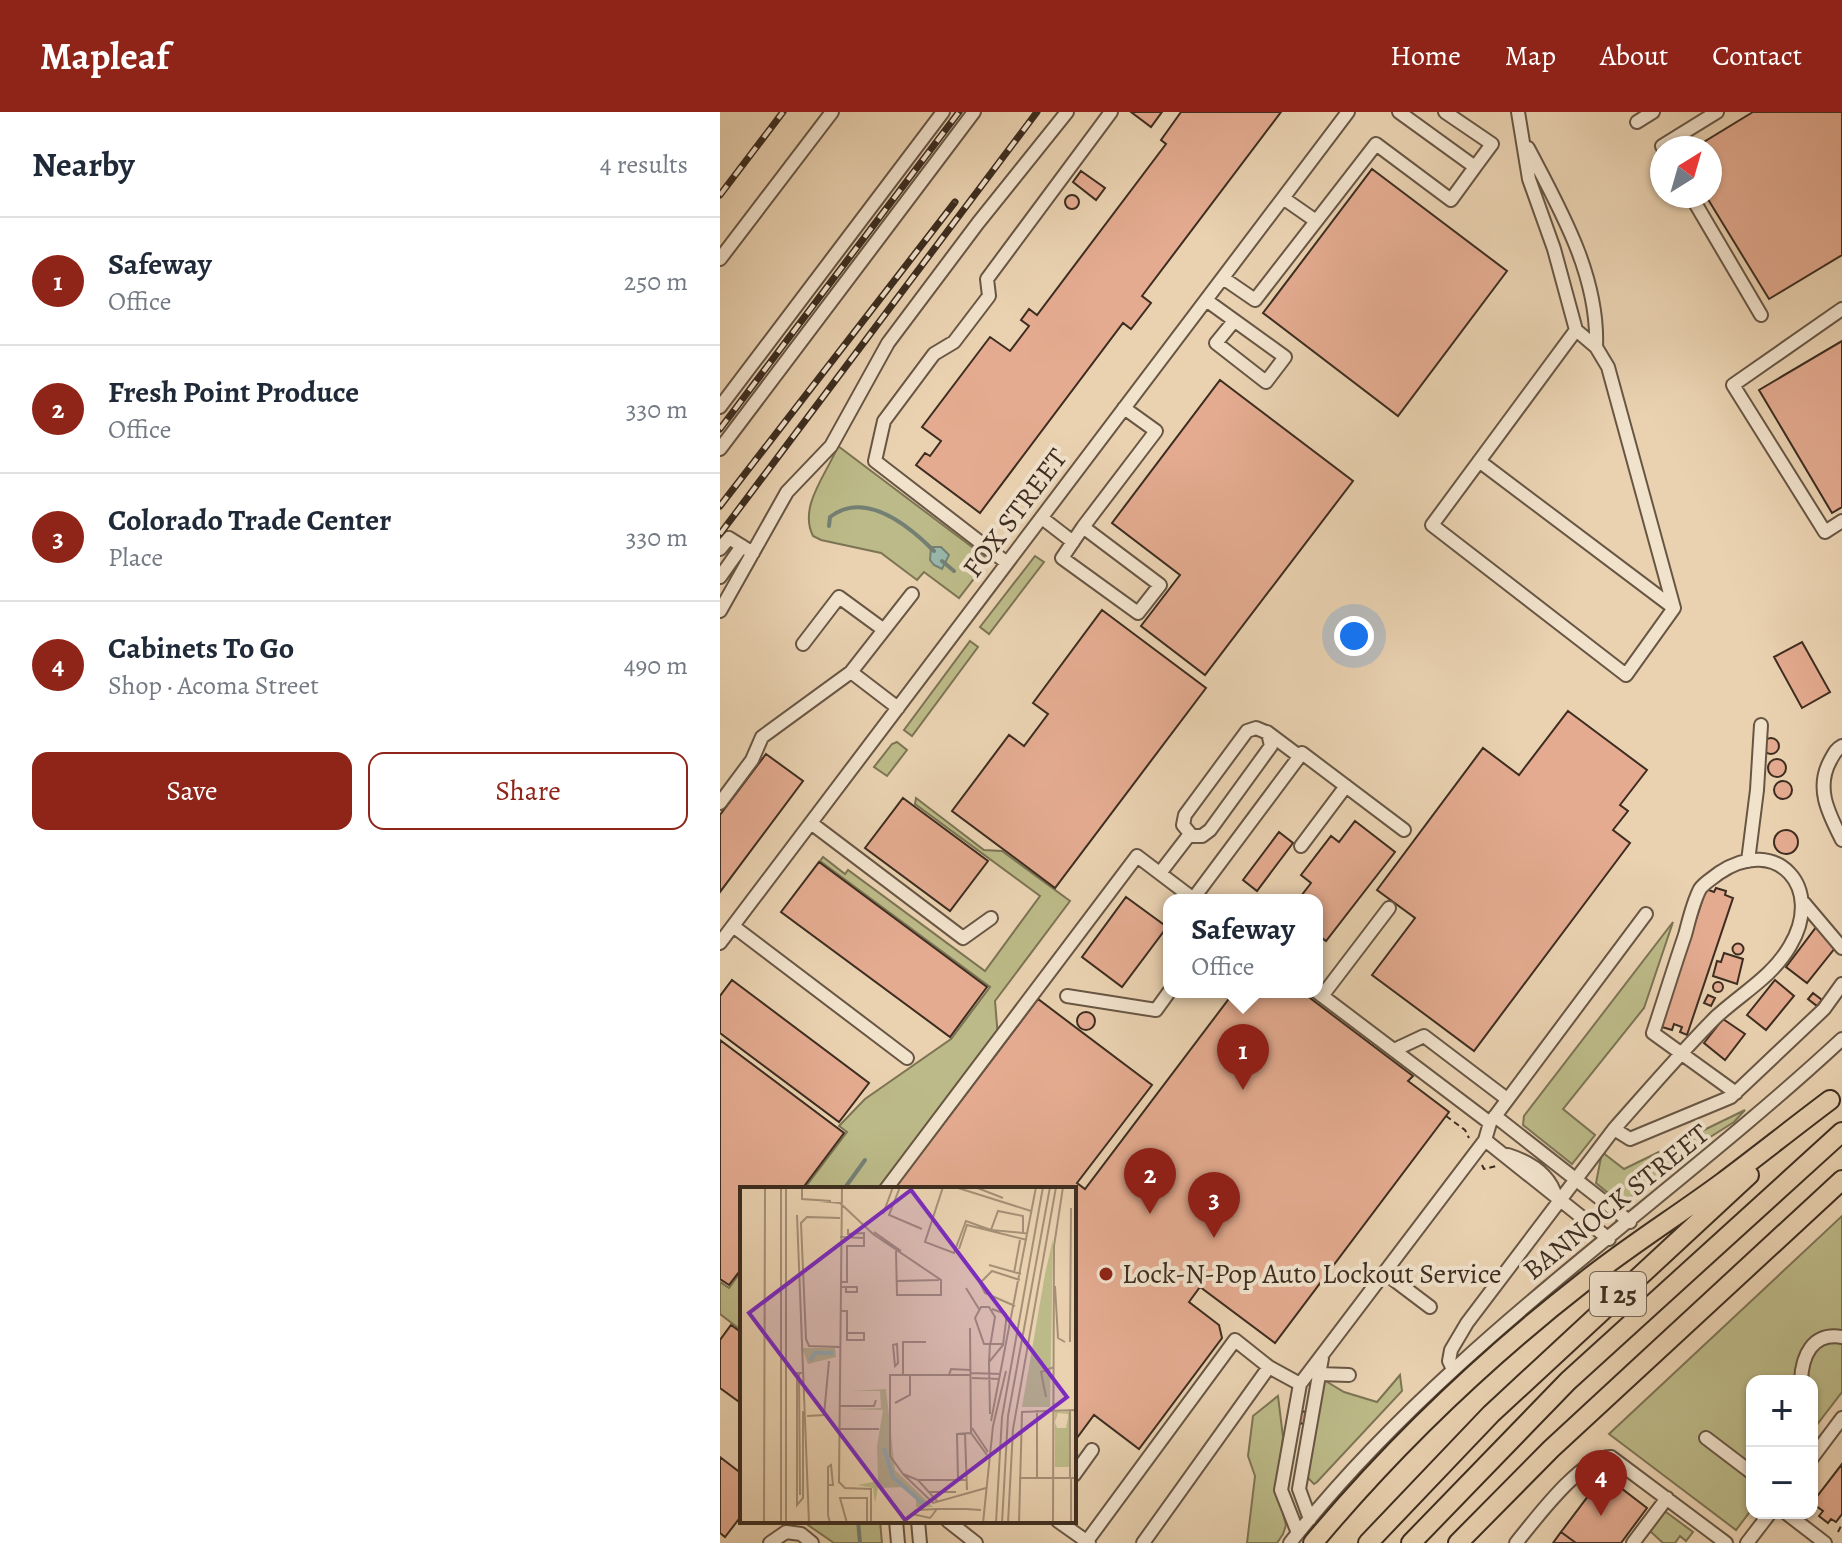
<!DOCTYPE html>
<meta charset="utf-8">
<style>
:root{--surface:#fff;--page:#f2f2f3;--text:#1f2937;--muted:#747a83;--line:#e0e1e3;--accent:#8f2418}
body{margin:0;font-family:Alegreya,serif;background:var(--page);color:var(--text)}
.controls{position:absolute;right:24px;bottom:24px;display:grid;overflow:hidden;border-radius:16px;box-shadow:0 2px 6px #0004}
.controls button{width:72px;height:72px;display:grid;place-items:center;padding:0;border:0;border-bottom:2px solid var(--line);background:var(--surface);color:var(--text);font:40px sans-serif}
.compass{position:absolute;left:930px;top:24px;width:72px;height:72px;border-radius:50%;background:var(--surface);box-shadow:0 2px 6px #0004;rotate:37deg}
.you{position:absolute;left:634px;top:524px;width:28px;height:28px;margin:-20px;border:6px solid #fff;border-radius:50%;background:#1a73e8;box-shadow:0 0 0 12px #1a73e833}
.badge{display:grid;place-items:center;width:52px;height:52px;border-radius:50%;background:var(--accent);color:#fff;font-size:26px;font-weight:700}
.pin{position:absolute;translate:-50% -66px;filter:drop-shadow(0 2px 4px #0008)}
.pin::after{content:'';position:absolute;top:42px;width:28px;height:24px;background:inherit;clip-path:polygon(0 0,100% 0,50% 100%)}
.popup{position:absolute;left:443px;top:782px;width:160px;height:104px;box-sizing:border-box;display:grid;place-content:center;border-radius:16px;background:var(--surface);filter:drop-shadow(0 2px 6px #0005);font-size:26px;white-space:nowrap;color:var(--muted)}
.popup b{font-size:30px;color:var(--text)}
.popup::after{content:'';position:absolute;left:50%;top:100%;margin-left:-16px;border:16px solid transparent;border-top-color:var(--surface)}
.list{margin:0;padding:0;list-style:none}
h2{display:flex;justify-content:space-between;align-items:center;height:104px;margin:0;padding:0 32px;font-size:34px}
h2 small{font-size:26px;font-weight:400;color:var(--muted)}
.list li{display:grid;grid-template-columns:52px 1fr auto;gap:24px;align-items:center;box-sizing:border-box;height:128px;padding:0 32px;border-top:2px solid var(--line)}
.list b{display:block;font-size:30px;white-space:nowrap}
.list p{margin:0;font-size:26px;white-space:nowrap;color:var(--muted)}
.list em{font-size:26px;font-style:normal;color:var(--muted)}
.actions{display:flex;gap:16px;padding:24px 32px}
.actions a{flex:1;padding:18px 0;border:2px solid var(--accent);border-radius:16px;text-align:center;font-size:28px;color:var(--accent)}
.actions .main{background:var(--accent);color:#fff}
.map{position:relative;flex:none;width:1122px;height:1431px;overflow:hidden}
header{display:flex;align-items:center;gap:48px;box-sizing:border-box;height:112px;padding:0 40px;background:var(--accent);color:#fff}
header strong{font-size:38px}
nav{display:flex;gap:44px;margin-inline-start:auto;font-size:28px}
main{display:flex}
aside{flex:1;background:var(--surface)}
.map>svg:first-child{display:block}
.green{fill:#bcba88;stroke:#7c7454;stroke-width:2}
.water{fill:#98b8ac;stroke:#748074;stroke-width:2}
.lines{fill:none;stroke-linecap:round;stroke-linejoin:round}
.stream{stroke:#748074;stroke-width:4}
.building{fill:#e4ab90;stroke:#3d2d20;stroke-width:2}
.minor-casing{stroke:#685644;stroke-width:16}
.highway-casing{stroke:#3d2d20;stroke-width:22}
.path{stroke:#3d2d20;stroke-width:2;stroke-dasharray:6 4;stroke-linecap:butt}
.minor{stroke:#f1e2cc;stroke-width:12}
.highway{stroke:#ead2b1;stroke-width:18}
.rail-casing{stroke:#3d2d20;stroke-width:7}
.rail{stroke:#f1e2cc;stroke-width:4;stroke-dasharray:12;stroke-linecap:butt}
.poi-dot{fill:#8f2418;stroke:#f1e2cc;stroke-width:3}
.labels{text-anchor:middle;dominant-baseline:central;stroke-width:8;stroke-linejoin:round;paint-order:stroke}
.shield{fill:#f1e2cc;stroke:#736354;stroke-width:2}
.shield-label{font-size:26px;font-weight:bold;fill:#3d2d20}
.street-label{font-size:28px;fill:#3d2d20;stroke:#f1e2cc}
.poi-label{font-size:28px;fill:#3d2d20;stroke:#f1e2cc;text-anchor:start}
.inset-river{fill:none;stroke:#98b8ac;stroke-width:4}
.inset-road{fill:none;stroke:#a59077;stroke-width:2}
.view{fill:#7b2cbf;fill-opacity:0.15;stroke:#7b2cbf;stroke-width:4}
.inset-edge{fill:none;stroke:#3d2d20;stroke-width:4}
</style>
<header>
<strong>Mapleaf</strong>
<nav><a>Home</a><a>Map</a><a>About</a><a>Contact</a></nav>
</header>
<main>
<aside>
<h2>Nearby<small>4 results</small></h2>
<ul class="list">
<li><span class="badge">1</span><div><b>Safeway</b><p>Office</p></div><em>250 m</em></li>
<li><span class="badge">2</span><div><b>Fresh Point Produce</b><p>Office</p></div><em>330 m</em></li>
<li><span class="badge">3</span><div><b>Colorado Trade Center</b><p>Place</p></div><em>330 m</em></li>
<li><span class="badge">4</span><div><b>Cabinets To Go</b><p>Shop · Acoma Street</p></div><em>490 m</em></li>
</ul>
<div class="actions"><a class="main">Save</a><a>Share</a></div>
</aside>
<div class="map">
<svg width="1122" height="1431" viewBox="0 0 1122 1431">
<rect width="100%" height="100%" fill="#ead2b1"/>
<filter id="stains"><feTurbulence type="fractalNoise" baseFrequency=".0025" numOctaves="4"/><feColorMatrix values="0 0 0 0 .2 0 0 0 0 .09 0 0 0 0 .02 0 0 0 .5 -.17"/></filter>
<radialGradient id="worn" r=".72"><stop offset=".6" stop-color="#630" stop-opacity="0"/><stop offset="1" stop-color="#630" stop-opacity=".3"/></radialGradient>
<path class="green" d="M118,334L264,444L266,451L239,486L204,460L197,468L161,441L101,428L93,424C78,394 107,362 118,334Z
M315,444L324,450L269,522L260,515Z
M250,529L258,535L192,624L184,618Z
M177,630L187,638L167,664L154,655L172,632Z
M196,686L264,738L282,739L350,789L275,889L279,937L172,1077H84L127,1020L119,1014L145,987L231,927L270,875L100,749L103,745L125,762L128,758L265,859L320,784L195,692Z
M953,810L924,896L843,997L875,1023L852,1052L803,1013L804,1004Z
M1025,998L1014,1010L976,1034L910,1086L893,1085L876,1071L882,1040L904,1057Z
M1122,1104V1280L1092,1319V1269H1032V1397L1016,1418L889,1322Z
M22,1158V1219L0,1202V1170L9,1176Z
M680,1263L682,1279L597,1370L594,1372L587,1365L604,1268L624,1280L657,1290Z
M558,1284L563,1325L557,1378L566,1413L563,1422L557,1431H527L535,1364L528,1344L533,1304Z
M946,1400L973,1420L966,1429L960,1424L955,1431H943L929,1418L941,1401Z
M91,1409H160L162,1431H114L88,1413Z"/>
<path class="water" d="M211,435H221L229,443L222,457L214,453L210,448Z"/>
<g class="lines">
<path class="stream" d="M109,414L110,405C145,378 189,414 214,439
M222,449L234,459
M124,1077L145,1048
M138,1409L140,1431"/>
</g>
<path class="building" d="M411,0H442L431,15Z
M461,0H561L422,184L431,191L411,217L403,211L260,401L196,353L205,341L210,344L221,329L202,315L270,225L290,239L309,214L301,208L309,197L317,203L446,32L441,28Z
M1033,0H1122V143L1049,187L986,84H990V36H974Z
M652,57L787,159L678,304L543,201Z
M361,59L385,76L376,88L353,70Z
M345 90a7 7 0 1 1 14 0a7 7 0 1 1-14 0Z
M1122,229V395L1112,401L1039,278Z
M500,268L633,369L485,563L421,514L460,463L392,411Z
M382,498L486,576L335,776L232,699L289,623L304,634L328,602L313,591Z
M1082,530L1110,580L1082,596L1054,545Z
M848,599L927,658L900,693L908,699L893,718L910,731L754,939L652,863L695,806L657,778L763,636L799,663Z
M1043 634a8 8 0 1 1 16 0a8 8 0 1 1-16 0Z
M46,642L83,669L0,780V703Z
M1048 656a9 9 0 1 1 18 0a9 9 0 1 1-18 0Z
M1054 678a9 9 0 1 1 18 0a9 9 0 1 1-18 0Z
M183,686L268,749L230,799L145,736Z
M635,709L675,740L606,829L597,822V788H578L591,771L581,763L611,724L619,730Z
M1054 730a12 12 0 1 1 24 0a12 12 0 1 1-24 0Z
M559,720L573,731L537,779L523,768Z
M99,750L267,875L230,925L61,800Z
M996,776L1006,779L1005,783L1013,786L967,923L960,920L962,915L954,912L952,918L942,915L943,908L986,777L994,780Z
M406,785L447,815L402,875L362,845Z
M1097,814L1119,831L1087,871L1066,855Z
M1012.5 837a5.5 5.5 0 1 1 11 0a5.5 5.5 0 1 1-11 0Z
M1004,841L1023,847L1017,872L993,864L997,849L1001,850Z
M12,868L149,971L119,1010L0,921V884Z
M1055,868L1074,884L1046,918L1027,903Z
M993 875a5 5 0 1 1 10 0a5 5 0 1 1-10 0Z
M514,880H582L693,964L688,969L729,1000L555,1231L480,1175L469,1190L499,1213L502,1226L419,1337L374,1303L354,1330V1077H174L318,887L432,973L357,1071L365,1077Z
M1093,881L1102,888L1097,894L1088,887Z
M988,883L995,886L991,894L984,891Z
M357 909a9 9 0 1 1 18 0a9 9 0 1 1-18 0Z
M1003,907L1025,922L1005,948L984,931Z
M0,928L124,1021L82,1077H22V1156L9,1173L0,1167Z
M11,1213L22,1221V1292L0,1276V1228Z
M580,1299L587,1300L585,1312L578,1311Z
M0,1345L22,1362V1403L5,1425L0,1421Z
M1122,1352V1402L1116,1410L1111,1407L1108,1411L1099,1404L1103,1399L1092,1391Z
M884,1363L927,1396L901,1431H856L841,1420Z
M841,1420L856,1431H833Z"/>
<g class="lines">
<g class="minor-casing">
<path id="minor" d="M725,0L772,32L755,55
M798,0L809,67L834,137L856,218L876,235L888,255L954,496L906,563L712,413L856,218
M917,10L933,0
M808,36C840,97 879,164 876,235
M943,36L942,34L997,0
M971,84L1041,203
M563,86L596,109
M0,147L112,0
M503,166L535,188L656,32L731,88L755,55L679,0
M486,188L565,245L546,270L496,231L514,209
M1122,197L1013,273L1105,420L1122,409
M0,295L223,0
M0,337L254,0
M759,349L954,496
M322,406L353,430
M363,415L342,446L418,501L440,473L363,415L436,319L404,296
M0,437L9,426L33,441
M287,451L155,349L164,309L214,242L234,230L269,184L267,167L391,0
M0,465L22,434
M0,499L67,380L111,334L168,231L258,111L347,0
M83,532L119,485L164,518
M131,560L178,596
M536,616L548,621L551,634L490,718L482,724H472L463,713L465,703L527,619Z
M547,620L579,644
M1122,634C1115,638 1114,642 1110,649C1095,677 1109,702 1122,728
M0,691L32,648L42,625L131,560L192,482
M91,711L243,826L271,806
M581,734L626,674
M1028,749L1037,678L1041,613
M440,761L470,722
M473,787L582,641L684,718
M1084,791L1122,836
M13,814L187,946
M0,831L628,0
M597,880L770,1011
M347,884L436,898L449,880
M602,884L669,796
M674,938L704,924L787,987
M775,1004L910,1110
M894,1017C928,979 960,941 996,905C1022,881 1052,865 1070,834C1105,776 1057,722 999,761C993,766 984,771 980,777C973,790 969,808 965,823C954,855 944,888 933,921L1016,981
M765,1028L889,1127
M788,1043C810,1050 830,1063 836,1085
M166,1077L417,744L475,788
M665,1161L710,1195
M733,1257L729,1249L731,1238L747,1211L894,1017L910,1027L1011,985L1104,897L1122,872
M599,1262L629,1263
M1081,1269C1082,1244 1092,1220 1122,1225
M986,1326L1032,1361
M1092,1346L1122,1306
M354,1363L372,1338
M1066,1401L1105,1431
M590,1407L579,1377L602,1246
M176,1409L178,1431
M198,1409L200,1431
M228,1409L256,1431
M338,1409L369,1431
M578,1421L561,1378L580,1272L765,1028L770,1011L926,802
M367,1429L515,1228L549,1255L580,1272
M50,1431L66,1420L81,1422L92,1431
M423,1431L549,1255
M570,1431C725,1234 940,1096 1122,927
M796,1431C814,1409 863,1343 891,1345L1006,1431
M913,1431L947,1386
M1027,1431L1050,1401"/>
</g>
<g class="highway-casing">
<path id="highway" d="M593,1431C674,1334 765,1247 865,1169C909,1134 957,1104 1003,1070C1039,1043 1074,1015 1110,988
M648,1431L771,1302L1029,1063
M691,1431L848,1269L1122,1020
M738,1431L831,1337L1122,1068"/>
</g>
<path class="path" d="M726,1004L745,1018L749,1026
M762,1053L764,1057L776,1054
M858,1118L860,1131
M22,1192V1201
M1118,1420L1122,1412"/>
<use href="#minor" class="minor"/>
<use href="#highway" class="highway"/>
<g class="rail-casing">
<path id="rail" d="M0,83L63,0
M0,317L239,0
M0,394L235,90
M0,422L317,0"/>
</g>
<use href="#rail" class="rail"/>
</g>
<circle class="poi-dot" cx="386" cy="1162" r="8"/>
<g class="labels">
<rect class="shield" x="870" y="1160" width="56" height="44" rx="6"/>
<g class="shield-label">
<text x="898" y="1182">I 25</text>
</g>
<g class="street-label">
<text transform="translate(295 401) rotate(-53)">FOX STREET</text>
<text transform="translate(896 1090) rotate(-39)">BANNOCK STREET</text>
</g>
<g class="poi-label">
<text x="402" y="1162">Lock-N-Pop Auto Lockout Service</text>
</g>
</g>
<g transform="translate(20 1075)">
<rect width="336" height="336" fill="#ead2b1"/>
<path d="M313,52L310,220H282L305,87ZM62,161H95L96,170L68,177ZM146,202L155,283L193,320H176V308L166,300L138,301L135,316L133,301L118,298L138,294L137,259L143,223L105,222L141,221L140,204H112ZM315,225H329V280H315V236L317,241H326L328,231V227L318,226L315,235Z" fill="#bcba88"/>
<path class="inset-river" d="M70,174L75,166H93M144,261L153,290L186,319"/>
<path class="inset-road" d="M62,0V12L91,14M102,0L99,295L105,301L131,302V336M160,0L149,28L182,42M203,0L185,55L214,66L226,34L251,43M215,0L291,24M235,0L263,11M80,14L100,16L133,47L201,93V108H157L156,64M143,27L153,0M57,28L69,336M108,42V47L124,46V51M134,45L161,64M283,46L251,43L258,24L283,29V46L288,47M219,62L227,38L287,53M249,78L281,87M274,86L280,53M157,94L199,93M100,95H107V59H124V51L100,50M315,99L318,151L325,155M100,100H117V105H106V100M226,101L239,122M275,119L245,106L240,96L252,84L280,93M100,124H107V146H124V153H107V146M230,141L231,246L247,268M330,155L331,21M157,157L158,176L155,179L153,158ZM100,160L69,159L66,152L61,36L67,30L100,31M249,175L250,157L251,154L255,130L249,120H241L235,131L244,157H263M59,186L60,308M62,186H57V318L63,311V224M230,186L261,187M163,188V155H186M209,188L211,182L230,183M232,191L260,192M306,210L301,185L314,180M155,216L170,208V188M100,219H134L136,213M250,227L249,175L263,158L266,135V127L252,122M67,229L84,228L89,174M251,234L296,0M232,241L248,265M99,242H139M225,247L227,303M163,287L150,269V188H230M279,291H336M297,291V223M330,291V223M331,291V336M218,292L217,247L231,246M178,293H226M88,298H93L91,278L88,280V328L90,336M189,305H216M197,314L178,293L163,287L193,316L246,301M197,322L190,331L172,327L176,323L197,322H226L241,323M24,336L25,0M41,336V0M46,336V0M107,336L100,311H127V336M243,336L253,239L266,184M256,336L262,230L303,0M262,336L268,229L310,0M268,336L273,242L316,0M279,336L282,225L336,223M313,336L314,59L323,0"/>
<path class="view" d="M171,3L327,210L165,333L9,126Z"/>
<rect width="336" height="336" class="inset-edge"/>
</g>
<rect width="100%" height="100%" filter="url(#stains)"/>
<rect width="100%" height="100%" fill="url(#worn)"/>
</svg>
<div class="controls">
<button>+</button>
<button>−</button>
</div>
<svg class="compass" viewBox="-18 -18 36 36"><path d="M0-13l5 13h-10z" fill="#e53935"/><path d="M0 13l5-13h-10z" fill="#747a83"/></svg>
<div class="you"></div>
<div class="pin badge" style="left:523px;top:978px">1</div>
<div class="popup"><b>Safeway</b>Office</div>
<div class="pin badge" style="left:430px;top:1102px">2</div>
<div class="pin badge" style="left:494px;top:1126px">3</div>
<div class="pin badge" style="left:881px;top:1404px">4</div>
</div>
</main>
